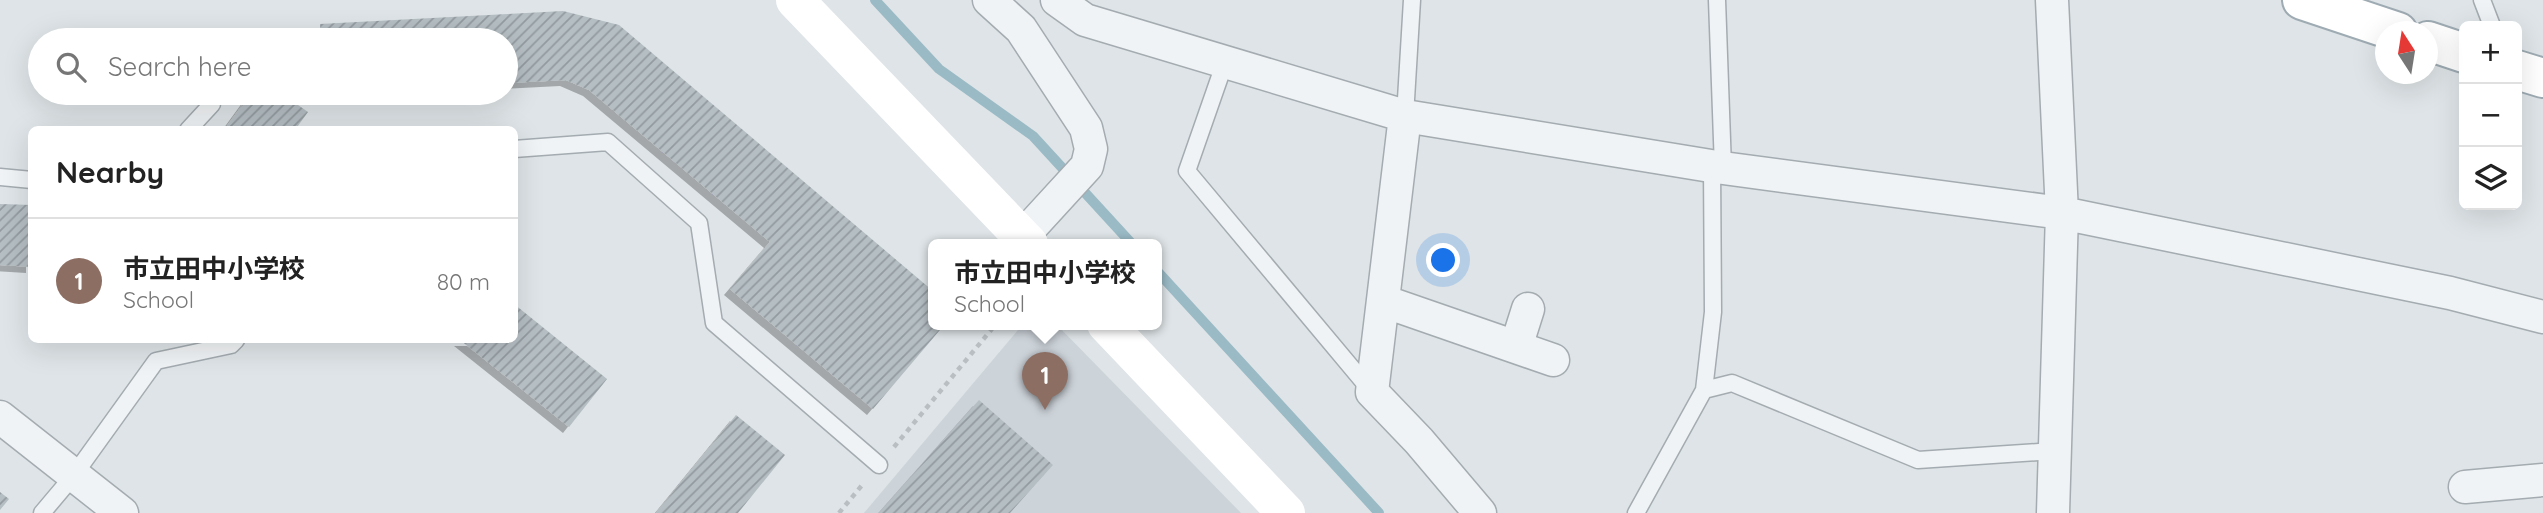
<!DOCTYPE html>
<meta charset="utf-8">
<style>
:root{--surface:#fff;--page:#f2f2f2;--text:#222;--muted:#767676;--line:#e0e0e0;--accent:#c6487a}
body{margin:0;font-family:Quicksand,"Noto Sans JP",sans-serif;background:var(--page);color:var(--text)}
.controls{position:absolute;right:21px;top:21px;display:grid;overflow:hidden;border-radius:10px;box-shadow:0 7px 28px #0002}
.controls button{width:63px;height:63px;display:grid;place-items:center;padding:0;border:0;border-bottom:2px solid var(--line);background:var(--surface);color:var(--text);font:35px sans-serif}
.compass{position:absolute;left:2375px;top:21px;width:63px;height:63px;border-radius:50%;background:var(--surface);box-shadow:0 7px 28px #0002;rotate:348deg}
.you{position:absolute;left:1444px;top:261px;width:24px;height:24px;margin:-18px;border:5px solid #fff;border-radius:50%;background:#1a73e8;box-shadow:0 0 0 10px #1a73e833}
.badge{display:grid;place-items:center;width:46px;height:46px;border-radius:50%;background:var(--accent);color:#fff;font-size:23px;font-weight:700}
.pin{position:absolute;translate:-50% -58px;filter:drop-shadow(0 2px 4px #0008)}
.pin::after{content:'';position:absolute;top:37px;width:24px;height:21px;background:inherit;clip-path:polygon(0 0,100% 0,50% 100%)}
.popup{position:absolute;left:928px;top:239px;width:234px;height:91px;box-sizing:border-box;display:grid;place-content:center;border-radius:10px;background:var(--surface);filter:drop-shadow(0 2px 5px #0005);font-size:23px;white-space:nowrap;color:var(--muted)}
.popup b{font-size:26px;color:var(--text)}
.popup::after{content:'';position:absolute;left:50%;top:100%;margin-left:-14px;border:14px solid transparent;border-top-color:var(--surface)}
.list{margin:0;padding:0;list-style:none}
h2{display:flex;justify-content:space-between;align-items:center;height:91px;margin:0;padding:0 28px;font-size:30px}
h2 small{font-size:23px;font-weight:400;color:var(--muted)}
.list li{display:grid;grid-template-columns:46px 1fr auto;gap:21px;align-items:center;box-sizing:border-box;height:126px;padding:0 28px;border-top:2px solid var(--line)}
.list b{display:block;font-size:26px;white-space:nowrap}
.list p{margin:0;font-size:23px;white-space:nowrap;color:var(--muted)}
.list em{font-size:23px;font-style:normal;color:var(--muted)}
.icon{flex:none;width:38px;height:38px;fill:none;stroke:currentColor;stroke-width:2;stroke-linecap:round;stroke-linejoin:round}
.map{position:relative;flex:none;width:2543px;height:513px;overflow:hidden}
.search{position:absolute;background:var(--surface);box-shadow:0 7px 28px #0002;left:28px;top:28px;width:490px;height:77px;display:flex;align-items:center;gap:18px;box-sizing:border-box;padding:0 24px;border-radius:38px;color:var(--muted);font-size:26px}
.panel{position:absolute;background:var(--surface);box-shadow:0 7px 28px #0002;left:28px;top:126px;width:490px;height:217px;border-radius:10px}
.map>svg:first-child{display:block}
.built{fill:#ccd3d9}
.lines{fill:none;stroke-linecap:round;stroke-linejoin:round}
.stream{stroke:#9abac5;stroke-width:10}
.building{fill:url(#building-hatch);filter:url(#shadow)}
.lane-casing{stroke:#a4acb1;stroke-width:19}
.street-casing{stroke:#a4acb1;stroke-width:35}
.primary-casing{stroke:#9eabb2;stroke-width:42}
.path{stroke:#b8bec1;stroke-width:4.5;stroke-dasharray:5 5;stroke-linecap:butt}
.lane{stroke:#f0f3f5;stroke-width:16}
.street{stroke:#f0f3f5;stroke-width:32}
.secondary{stroke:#fff;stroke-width:38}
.primary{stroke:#fff;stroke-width:38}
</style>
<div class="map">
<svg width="2543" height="513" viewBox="0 0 2543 513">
<defs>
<pattern id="building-hatch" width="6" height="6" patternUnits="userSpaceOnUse" patternTransform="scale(1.75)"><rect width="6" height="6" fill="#b5bec3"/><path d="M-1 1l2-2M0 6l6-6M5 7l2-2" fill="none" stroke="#939ba0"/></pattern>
<filter id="shadow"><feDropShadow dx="-6" dy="6" stdDeviation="0" flood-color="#0004"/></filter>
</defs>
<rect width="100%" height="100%" fill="#dee4e7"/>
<path class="built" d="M1023,324H1056L1241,513H864Z"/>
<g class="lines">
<path class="stream" d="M875,0L939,69L1033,136L1132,244
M1157,271L1379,513"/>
</g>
<path class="building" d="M563,11L619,25L933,291V324H945L873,409L730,289L770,242L589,90L566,80L506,83V40H321L320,24Z
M251,93H281L308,112L295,130H224Z
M0,204L32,205V267L0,265Z
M514,304L607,379L569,427L460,340H514Z
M979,400L1053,465L1010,513H879Z
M736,415L785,455L738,513H656Z
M0,492L9,499L0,510Z"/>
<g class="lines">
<g class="lane-casing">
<path id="lane" d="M1717,0L1723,168
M2482,0L2492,26
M1225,62L1187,171L1372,392
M1405,116L1412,0
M188,130L212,104
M514,149L608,142L699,223L714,323L879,465
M0,177L32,180
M1704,390L1713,312L1712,166
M42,513L74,475L156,361L231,345L236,340
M1636,513L1704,390L1732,383L1918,460L2053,451"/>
</g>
<g class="street-casing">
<path id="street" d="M989,0L1021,29L1086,128L1091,149L1087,166L1022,237
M1057,0L1085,20L1405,116L1723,168L2062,213L2450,293L2543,317
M2052,0L2062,213L2053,513
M1405,116L1372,392L1419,441L1480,513
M1383,301L1553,360
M1516,347L1528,309
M0,417L122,513
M2465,487L2543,480"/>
</g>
<g class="primary-casing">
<path id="primary" d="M2302,0L2398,32
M2428,41L2464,53
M2517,70L2543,78"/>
</g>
<path class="path" d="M894,447L996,324
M839,513L863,484"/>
<use href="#lane" class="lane"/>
<use href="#street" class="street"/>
<path class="secondary" d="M795,0L1029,244
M1106,324L1286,513"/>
<use href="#primary" class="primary"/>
</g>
</svg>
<div class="controls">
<button>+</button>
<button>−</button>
<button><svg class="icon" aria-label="layers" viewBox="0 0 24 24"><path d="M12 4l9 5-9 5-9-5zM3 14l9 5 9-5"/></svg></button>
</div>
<svg class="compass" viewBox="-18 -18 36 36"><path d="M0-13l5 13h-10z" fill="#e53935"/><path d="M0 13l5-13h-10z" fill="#767676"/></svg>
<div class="you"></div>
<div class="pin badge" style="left:1045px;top:410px;background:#8d6e63">1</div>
<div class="popup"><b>市立田中小学校</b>School</div>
<div class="search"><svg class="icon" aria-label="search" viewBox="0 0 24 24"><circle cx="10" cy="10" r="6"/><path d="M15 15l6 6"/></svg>Search here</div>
<section class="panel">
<h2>Nearby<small></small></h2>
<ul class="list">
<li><span class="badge" style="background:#8d6e63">1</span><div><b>市立田中小学校</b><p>School</p></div><em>80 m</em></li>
</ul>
</section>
</div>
